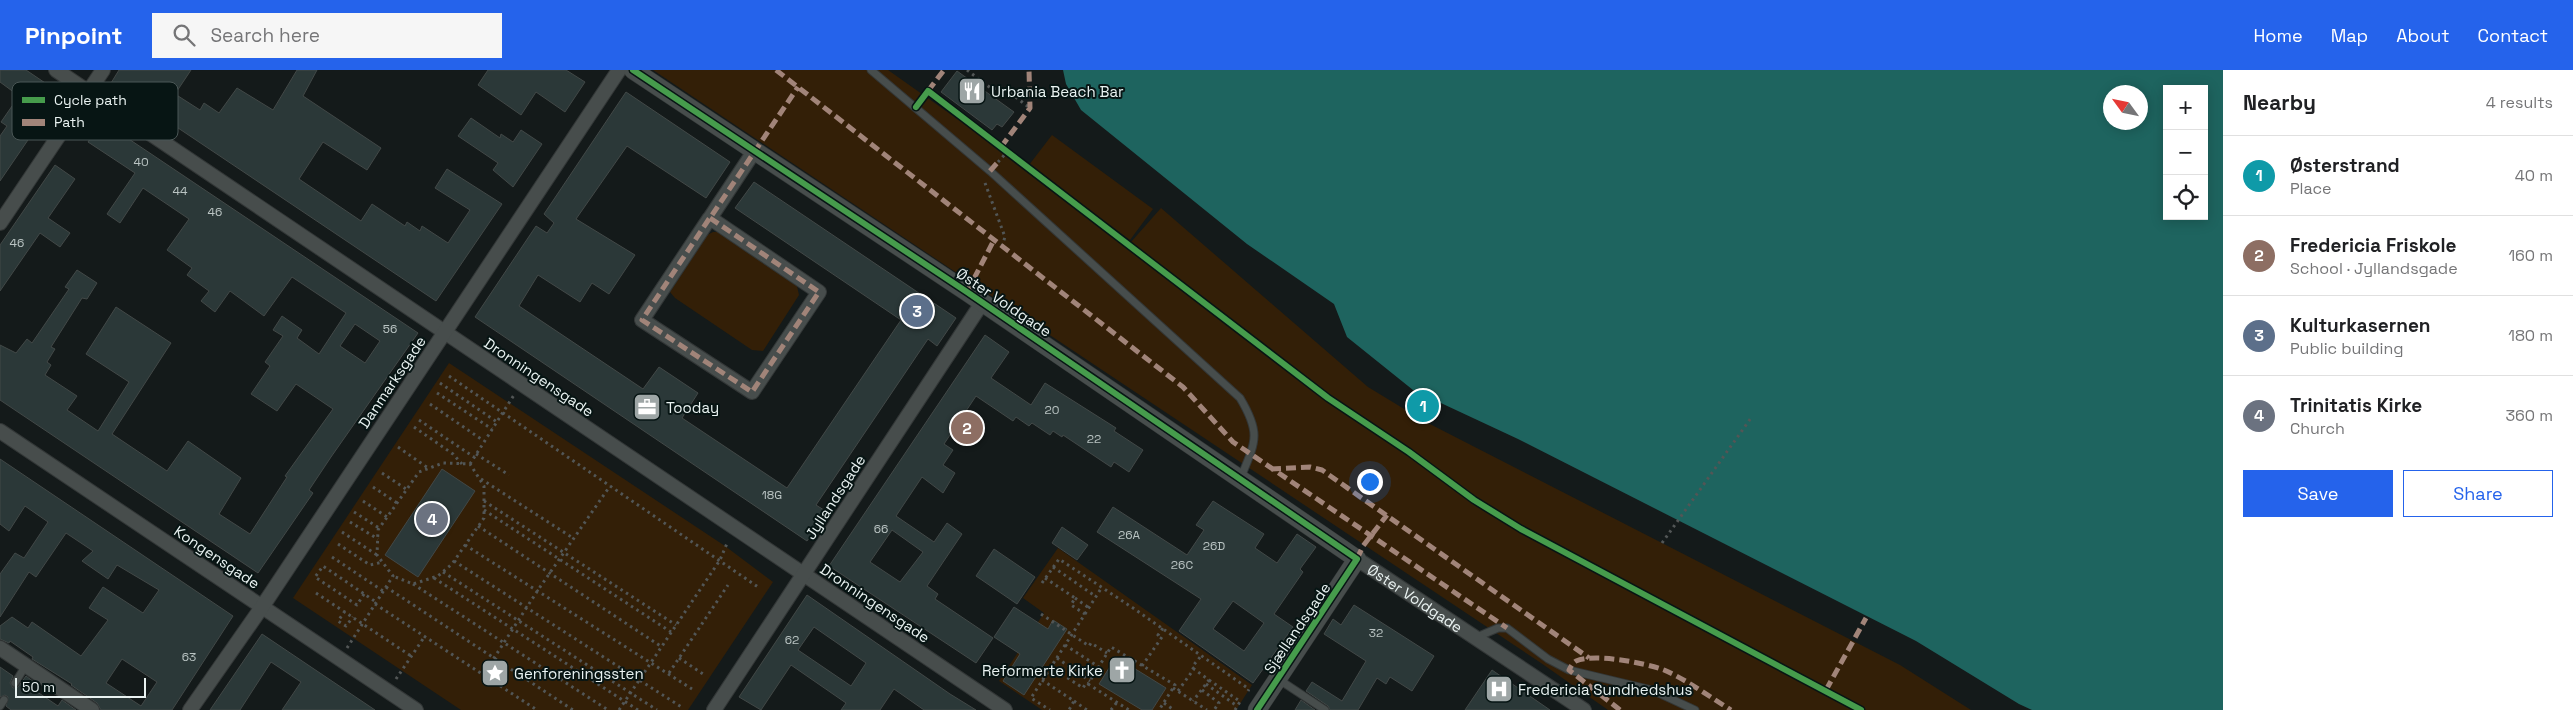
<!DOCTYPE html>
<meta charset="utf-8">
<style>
:root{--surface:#fff;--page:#f6f6f6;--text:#202124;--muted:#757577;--line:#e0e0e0;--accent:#2563eb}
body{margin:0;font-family:"Space Grotesk",sans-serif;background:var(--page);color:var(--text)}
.controls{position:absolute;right:15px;top:15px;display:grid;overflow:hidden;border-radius:0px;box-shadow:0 2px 12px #0003}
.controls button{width:45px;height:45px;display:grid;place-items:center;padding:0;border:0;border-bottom:1px solid var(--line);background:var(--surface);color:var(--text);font:25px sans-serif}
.compass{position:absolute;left:2103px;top:15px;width:45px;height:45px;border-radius:50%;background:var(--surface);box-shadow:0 2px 12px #0003;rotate:303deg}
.scale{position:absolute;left:15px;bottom:12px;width:131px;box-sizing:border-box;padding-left:5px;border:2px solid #e9f2f1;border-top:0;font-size:14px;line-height:18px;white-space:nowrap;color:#e9f2f1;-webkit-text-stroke:4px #071514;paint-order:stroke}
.you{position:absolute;left:1369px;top:411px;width:18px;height:18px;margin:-12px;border:4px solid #fff;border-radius:50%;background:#1a73e8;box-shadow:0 0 0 8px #1a73e833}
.badge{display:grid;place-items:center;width:32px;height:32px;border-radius:50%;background:var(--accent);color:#fff;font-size:16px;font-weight:700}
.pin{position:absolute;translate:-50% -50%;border:2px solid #fff;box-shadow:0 1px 5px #0006}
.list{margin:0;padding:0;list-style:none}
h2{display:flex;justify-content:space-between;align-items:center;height:65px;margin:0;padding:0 20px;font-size:21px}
h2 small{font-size:16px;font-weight:400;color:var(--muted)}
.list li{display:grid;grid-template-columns:32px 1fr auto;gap:15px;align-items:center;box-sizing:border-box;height:80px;padding:0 20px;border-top:1px solid var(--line)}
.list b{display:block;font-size:19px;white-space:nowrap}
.list p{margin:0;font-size:16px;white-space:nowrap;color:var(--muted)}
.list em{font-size:16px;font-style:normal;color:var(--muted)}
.actions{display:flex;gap:10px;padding:15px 20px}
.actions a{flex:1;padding:11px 0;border:1px solid var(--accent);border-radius:0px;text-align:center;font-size:18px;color:var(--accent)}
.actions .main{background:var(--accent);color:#fff}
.icon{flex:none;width:28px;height:28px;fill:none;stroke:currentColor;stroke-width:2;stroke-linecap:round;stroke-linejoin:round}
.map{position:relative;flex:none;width:2223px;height:640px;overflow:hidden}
header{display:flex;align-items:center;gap:30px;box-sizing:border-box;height:70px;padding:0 25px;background:var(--accent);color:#fff}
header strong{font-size:24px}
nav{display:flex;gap:28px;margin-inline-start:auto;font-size:18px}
.search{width:350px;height:45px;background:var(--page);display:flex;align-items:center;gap:12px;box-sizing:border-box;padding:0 18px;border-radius:0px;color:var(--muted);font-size:19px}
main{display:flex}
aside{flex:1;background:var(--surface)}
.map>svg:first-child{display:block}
.green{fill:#331f07}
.water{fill:#1e645f;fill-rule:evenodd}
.building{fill:#2b3838;stroke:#424847;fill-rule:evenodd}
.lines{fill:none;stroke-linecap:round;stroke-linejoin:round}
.service-casing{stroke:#333737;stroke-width:9}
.minor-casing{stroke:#333737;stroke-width:16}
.tertiary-casing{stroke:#333737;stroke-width:19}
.path{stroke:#525656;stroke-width:3;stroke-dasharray:2.5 4;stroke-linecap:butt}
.service{stroke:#474d4c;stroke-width:7}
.minor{stroke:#474d4c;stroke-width:14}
.tertiary{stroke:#474d4c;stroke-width:18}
.quiet{stroke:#a18479;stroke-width:5;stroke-dasharray:10 5;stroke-linecap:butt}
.cycleway-casing{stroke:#071514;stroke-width:9}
.cycleway{stroke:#469c4c;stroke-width:6}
.labels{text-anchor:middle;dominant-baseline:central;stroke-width:4;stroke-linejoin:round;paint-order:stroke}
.number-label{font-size:12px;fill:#bac4c3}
.poi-label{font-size:15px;fill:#e9f2f1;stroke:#071514;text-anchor:start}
.street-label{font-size:15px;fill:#e9f2f1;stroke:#071514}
.key{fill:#071514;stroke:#4b5756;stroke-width:1}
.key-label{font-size:14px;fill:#e9f2f1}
</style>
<header>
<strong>Pinpoint</strong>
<div class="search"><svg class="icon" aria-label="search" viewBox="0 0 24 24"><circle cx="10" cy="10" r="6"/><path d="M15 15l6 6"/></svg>Search here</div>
<nav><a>Home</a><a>Map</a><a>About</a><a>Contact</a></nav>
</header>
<main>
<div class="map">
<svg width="2223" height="640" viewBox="0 0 2223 640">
<rect width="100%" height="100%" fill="#141a1a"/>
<path class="green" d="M653,0H888L1131,172L1161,138L1368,317L1424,351L1900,595L1971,640H1608L1541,593Z
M1052,65L1153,139L1130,170L1029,95Z
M713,162H718L797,216L799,225L763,281L752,280L675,228L670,222L707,165Z
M449,293L725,476L773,512L688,640H461L293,528Z
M1058,478L1252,615L1236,640H1042L999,611L1044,543L1023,528Z"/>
<path class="water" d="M1063,0H2223V640H2032L2019,634L1916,571L1518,369L1413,320L1347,267L1334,234L1247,174L1081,40L1066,14ZM2167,19H2204V146H2167ZM2110,22H2140V52H2110Z"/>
<path class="building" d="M0,0H26L60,23L0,111V66L7,56L1,52L19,26L0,12Z
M119,0H191L175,24L200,40L204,33L219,43L237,18L273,40L297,0H317L303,26L381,78L367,100L323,72L299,109L361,151L372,134L405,156L407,152L420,161L422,156L448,173L470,140L435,118L447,99L502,134L436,231L111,13Z
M488,0H566L585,12L565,42L536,22L521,45L478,15Z
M957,1L1014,42L1002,57L997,54L992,60L941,22Z
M626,22L730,92L706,128L627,76L576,149L635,185L609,224L592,213L580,232L538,205L519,236L643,319L659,297L698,323L682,348L787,418L901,250L735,138L754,112L956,248L937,276L928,269L816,435L827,442L807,471L475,247L536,156L547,163L554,153L544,144Z
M471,48L500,68L501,64L513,72L521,60L542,74L513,117L493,100L498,93L458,66Z
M102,51L418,263L331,387L309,420L313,423L258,503L0,330V275L16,283L27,269L32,273L69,219L65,217L77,200L97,213L87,229L82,228L51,277L55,279L47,292L51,295L45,305L77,326L67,340L98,361L129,312L86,284L116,237L171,273L112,364L167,401L188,371L241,408L219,444L250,464L287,407L285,406L333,339L296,314L277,341L251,324L270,296L265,292L283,266L273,260L282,246L302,260L297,268L319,284L346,243L292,207L264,246L230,221L215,242L201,231L209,221L187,205L192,198L167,180L189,149L143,118L120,153L107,144L135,103L88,72ZM355,254L380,271L365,293L340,276Z
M55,95L75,109L48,148L70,163L60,177L40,163L0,221V175Z
M985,265L1009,282L991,308L1031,335L1045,313L1116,358L1114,361L1143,380L1129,402L1114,392L1111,397L1063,365L1062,367L1053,361L1050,365L1032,353L1029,356L1016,347L1013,351L976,326L944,374L953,380L943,395L955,403L943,423L922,407L896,446L934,472L947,453L962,464L927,516L938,524L935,529L993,568L976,593L829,496ZM892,460L923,482L900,512L870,492Z
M0,389L233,546L172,640H101L97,633L71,615L72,614L32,589L33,587L10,571L9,573L0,569V556L12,547L28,558L32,552L81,586L108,550L89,538L103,517L143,543L159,520L117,495L108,509L82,491L93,481L66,463L36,507L29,502L0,547V504L15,483L24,488L48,452L25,436L9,461L0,454ZM122,589L157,612L141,636L106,613Z
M442,399L475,421L418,507L385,485Z
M1213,431L1264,464L1255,478L1277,493L1297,464L1316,477L1300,499L1303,502L1274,544L1293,557L1253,613L1179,561L1201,529L1097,462L1113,437L1187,485L1204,460L1196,455ZM1233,531L1264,553L1244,581L1213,559Z
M1062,457L1088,475L1077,490L1052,473Z
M994,479L1035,507L1017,534L976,506Z
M807,525L950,624L976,640H924L894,619L880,640H841L846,633L791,595L761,640L739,627ZM814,557L866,593L851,616L798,580Z
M1354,535L1434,586L1412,621L1390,607L1386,614L1377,608L1358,640H1330L1328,636L1306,621L1312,612L1342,631L1366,591L1324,564L1333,549L1341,555Z
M1014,537L1048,559L1053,550L1067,559L1024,625L1003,611L1020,584L994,567Z
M262,564L311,597L375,640H282L301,612L271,592L240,640H210Z
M1116,587L1166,618L1152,640H1142L1099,614Z
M0,597L13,606L10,613L13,618L18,617L26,606L34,612L30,617L58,636L62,630L76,640H11L6,636L8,627L5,625L0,627Z
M1492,600L1550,640H1465Z
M1301,630L1315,640H1295Z"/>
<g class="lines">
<g class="service-casing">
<path id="service" d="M871,0L990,101L1240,328C1261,363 1256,371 1241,407
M1477,567L1498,558H1507L1548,589L1569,600L1652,620L1695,640
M1278,609L1325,640
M15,613L26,595
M0,636L4,630"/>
</g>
<g class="minor-casing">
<g id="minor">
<path d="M56,0L1005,640"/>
<path d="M710,148L819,222L752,322L642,250L709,149L710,148L755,80"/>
<path d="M0,153L103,0"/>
<path d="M0,361L416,640"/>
<path id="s1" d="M1357,489L1584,640"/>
<path d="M0,578L92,640"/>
<path d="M190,640L262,537L619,0"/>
<path d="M714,640L982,233"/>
</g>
</g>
<g class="tertiary-casing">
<path id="tertiary" d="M633,0L967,222L1357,489L1257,640"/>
</g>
<path class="path" d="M967,0L992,19L1002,17L1030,38
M998,92L1007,82
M985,113L1005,167L1002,176
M449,306L758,517
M440,313L497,352
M437,323L492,359
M430,334L484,371
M419,350L474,387
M414,357L453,384L462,394
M398,377L428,398
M476,384L509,405
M470,394L514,325
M382,403L406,419
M481,409L573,468
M373,417L397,433
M363,431L387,447
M484,431L676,555
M484,440L671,562
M354,442L379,458
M350,452L378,469
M478,456L662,577
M342,462L377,485
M1662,473L1751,348
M338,474L370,495L383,492
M465,475L692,619
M332,487L383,521
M454,491L683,638
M1053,497L1095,526
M443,502L657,640
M434,508L638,640
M1045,508L1075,528L1071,535L1085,544L1031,628L1050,640
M1042,513L1059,489L1133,538L1249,619L1248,621
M413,514L608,640
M386,517L573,640
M316,523L411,586
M364,524L357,535L315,507L323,496L376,532
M1075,528L1089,538
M375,534L537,640
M345,541L338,551L346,556L353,547
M1041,544L1089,576L1091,573L1107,583
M1085,544L1102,517
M1065,575L1099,597
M347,578L393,506L377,485L378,460L419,402L443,393L470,394L484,416V448L452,494L438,506L413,514L393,506
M679,588L703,604
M1057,588L1090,611
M1142,596L1162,567L1158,565L1163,558
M1051,597L1083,618L1086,613L1088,614L1111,577L1175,615L1159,640
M1194,599L1192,597L1201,586
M669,603L728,515
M483,605L538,520L610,416
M396,609L425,566
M1042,610L1074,631L1069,640
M1209,610L1241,632
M1088,614L1129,640
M1206,614L1237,636
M1173,618L1207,640
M1202,620L1219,633L1214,640
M1178,621L1194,599L1209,610L1193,631
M1074,631L1087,640
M1164,633L1174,640
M619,640L720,490L728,471
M1111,640L1117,632
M1235,640L1241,630"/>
<use href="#service" class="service"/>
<use href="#minor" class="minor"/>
<use href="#tertiary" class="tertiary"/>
<path class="quiet" d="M776,0L1183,317L1233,372L1507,558
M928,21L944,0
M1001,77L1030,38L1029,0
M990,101L998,92
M710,148L819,222L752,322L642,250L709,149L710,148L798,17
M967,222L994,170
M1271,399L1310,397L1322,400L1589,588
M1357,489L1363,476L1387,445
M1826,620L1866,548
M1620,640L1569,600C1571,596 1573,593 1576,591C1595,583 1645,593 1664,600C1687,610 1710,627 1731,640"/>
<g class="cycleway-casing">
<path id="cycleway" d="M633,0L967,222L1357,489L1257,640
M916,37L928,21L1328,328L1409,382L1474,430L1521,459L1861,640"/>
</g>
<use href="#cycleway" class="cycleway"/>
</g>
<defs>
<g id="restaurant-square" transform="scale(1.4375)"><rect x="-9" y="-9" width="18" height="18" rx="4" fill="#9ea6a6" stroke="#071514"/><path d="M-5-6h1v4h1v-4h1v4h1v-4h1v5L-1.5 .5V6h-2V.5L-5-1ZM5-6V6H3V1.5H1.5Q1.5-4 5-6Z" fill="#fff"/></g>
<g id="office-square" transform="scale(1.4375)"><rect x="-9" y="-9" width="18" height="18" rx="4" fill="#9ea6a6" stroke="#071514"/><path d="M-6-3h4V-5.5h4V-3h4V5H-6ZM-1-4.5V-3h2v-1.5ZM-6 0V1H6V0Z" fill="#fff"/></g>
<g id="church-square" transform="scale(1.4375)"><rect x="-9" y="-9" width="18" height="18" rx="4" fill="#9ea6a6" stroke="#071514"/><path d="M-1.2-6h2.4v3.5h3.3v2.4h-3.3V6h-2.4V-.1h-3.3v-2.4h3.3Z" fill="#fff"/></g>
<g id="sight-square" transform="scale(1.4375)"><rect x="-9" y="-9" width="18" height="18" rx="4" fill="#9ea6a6" stroke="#071514"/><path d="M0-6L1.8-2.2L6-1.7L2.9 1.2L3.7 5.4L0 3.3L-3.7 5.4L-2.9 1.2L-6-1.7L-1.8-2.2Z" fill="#fff"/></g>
<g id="hospital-square" transform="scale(1.4375)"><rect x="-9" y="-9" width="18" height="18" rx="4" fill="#9ea6a6" stroke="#071514"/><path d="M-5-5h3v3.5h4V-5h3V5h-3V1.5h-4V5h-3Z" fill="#fff"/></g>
</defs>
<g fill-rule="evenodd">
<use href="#restaurant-square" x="972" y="21"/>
<use href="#office-square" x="647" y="337"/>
<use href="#church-square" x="1122" y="600"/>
<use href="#sight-square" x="495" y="603"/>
<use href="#hospital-square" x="1499" y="619"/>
</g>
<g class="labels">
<g class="number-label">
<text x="141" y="92">40</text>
<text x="180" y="121">44</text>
<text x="215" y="142">46</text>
<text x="17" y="173">46</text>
<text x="390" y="259">56</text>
<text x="1052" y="340">20</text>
<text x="1094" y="369">22</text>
<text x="772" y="425">18G</text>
<text x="881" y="459">66</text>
<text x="1129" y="465">26A</text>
<text x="1214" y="476">26D</text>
<text x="1182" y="495">26C</text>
<text x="1376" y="563">32</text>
<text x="792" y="570">62</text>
<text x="189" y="587">63</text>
</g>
<g class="poi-label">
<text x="991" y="21">Urbania Beach Bar</text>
<text x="666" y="337">Tooday</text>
<text x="1103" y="600" text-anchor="end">Reformerte Kirke</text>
<text x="514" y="603">Genforeningssten</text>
<text x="1518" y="619">Fredericia Sundhedshus</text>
</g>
<g class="street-label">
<text transform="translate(1004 232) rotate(34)">Øster Voldgade</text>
<text transform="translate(539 307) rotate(34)">Dronningensgade</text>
<text transform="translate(392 312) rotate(-56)">Danmarksgade</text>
<text transform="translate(835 427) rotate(-57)">Jyllandsgade</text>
<text transform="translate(217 487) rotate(34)">Kongensgade</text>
<text stroke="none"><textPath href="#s1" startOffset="70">Øster Voldgade</textPath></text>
<text transform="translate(875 533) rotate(34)">Dronningensgade</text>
<text transform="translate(1297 558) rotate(-56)">Sjællandsgade</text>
</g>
</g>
<rect x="12" y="12" width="166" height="58" rx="8" class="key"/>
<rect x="22" y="27" width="23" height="6" fill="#469c4c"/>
<rect x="22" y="49" width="23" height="7" fill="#a18479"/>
<g class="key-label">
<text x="54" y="35">Cycle path</text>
<text x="54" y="57">Path</text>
</g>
</svg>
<div class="controls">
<button>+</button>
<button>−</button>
<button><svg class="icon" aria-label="locate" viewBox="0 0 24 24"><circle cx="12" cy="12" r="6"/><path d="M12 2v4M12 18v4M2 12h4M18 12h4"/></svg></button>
</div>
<svg class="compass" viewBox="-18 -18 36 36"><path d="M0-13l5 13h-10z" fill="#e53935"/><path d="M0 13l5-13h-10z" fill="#757577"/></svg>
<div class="scale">50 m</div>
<div class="you"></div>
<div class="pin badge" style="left:1423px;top:336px;background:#0f9aa8">1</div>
<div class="pin badge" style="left:967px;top:358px;background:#8d6e63">2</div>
<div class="pin badge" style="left:917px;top:241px;background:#5c6f8a">3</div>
<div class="pin badge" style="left:432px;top:449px;background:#6b7280">4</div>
</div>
<aside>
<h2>Nearby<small>4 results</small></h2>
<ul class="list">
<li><span class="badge" style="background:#0f9aa8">1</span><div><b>Østerstrand</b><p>Place</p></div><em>40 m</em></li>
<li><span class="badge" style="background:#8d6e63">2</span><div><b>Fredericia Friskole</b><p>School · Jyllandsgade</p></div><em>160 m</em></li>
<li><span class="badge" style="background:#5c6f8a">3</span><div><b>Kulturkasernen</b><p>Public building</p></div><em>180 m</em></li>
<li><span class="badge" style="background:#6b7280">4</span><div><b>Trinitatis Kirke</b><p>Church</p></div><em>360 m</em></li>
</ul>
<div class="actions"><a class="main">Save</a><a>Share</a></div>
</aside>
</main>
